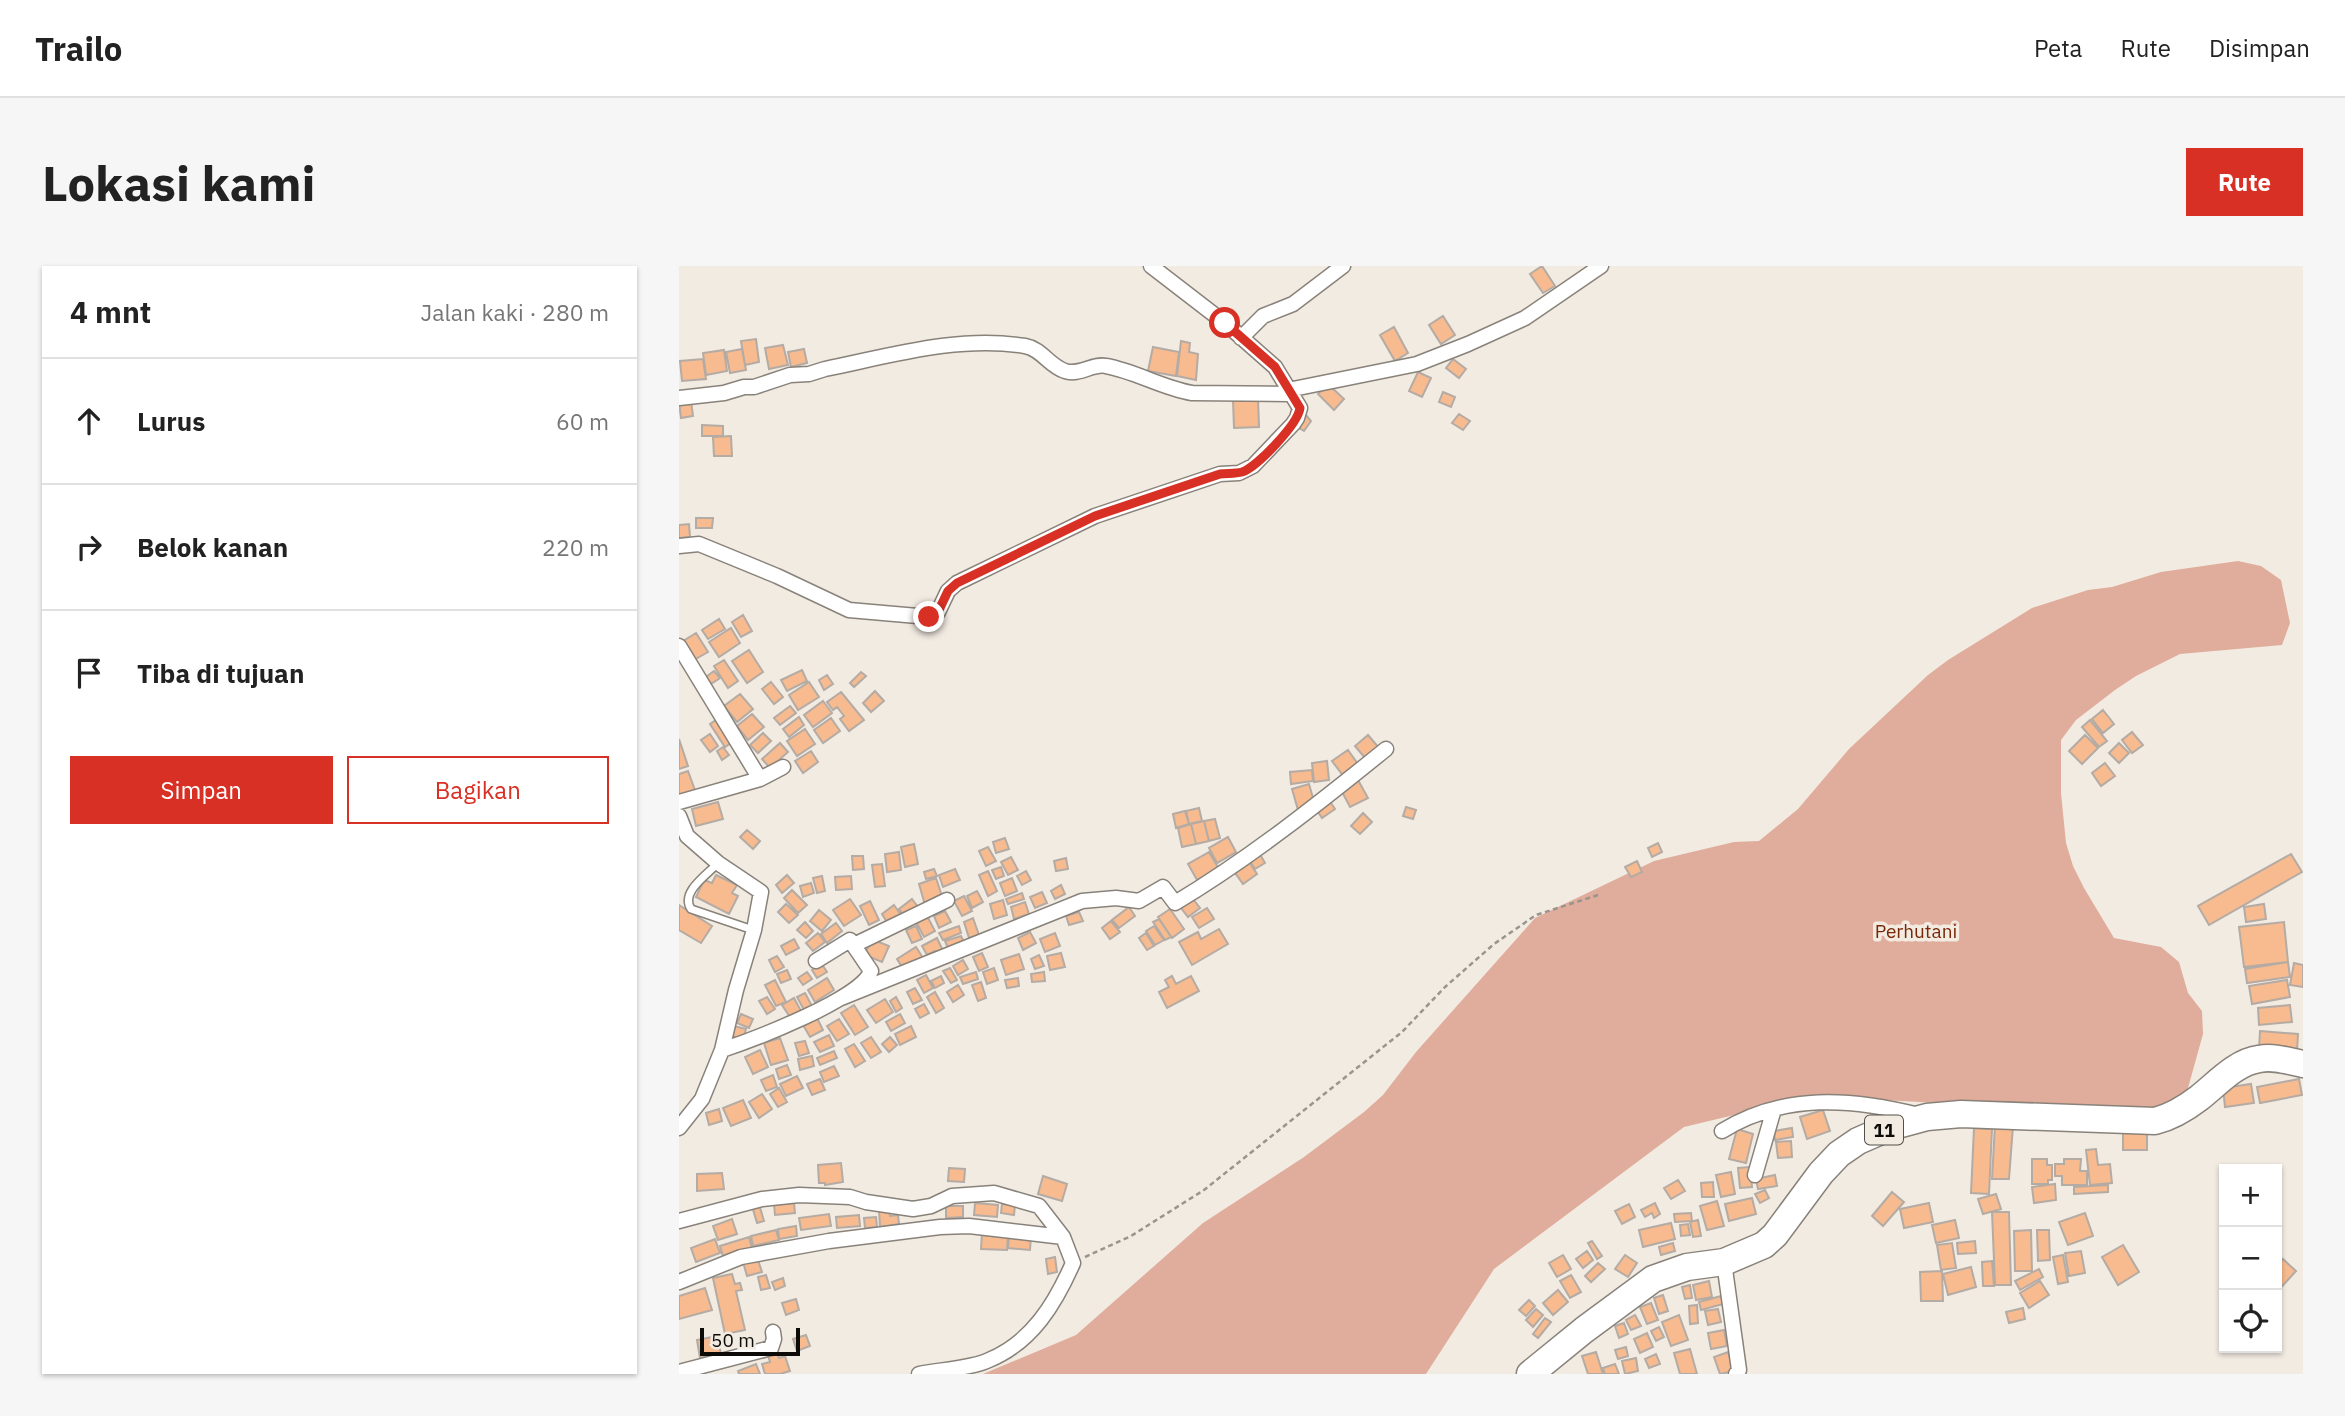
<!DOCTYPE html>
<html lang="id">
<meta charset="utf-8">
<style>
:root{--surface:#fff;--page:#f6f6f6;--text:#222;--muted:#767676;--line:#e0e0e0;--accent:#d93025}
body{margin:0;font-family:"IBM Plex Sans",sans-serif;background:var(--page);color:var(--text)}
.controls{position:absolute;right:21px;bottom:21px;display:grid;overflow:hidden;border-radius:0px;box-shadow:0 2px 5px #0004}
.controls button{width:63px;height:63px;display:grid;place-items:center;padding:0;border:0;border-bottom:2px solid var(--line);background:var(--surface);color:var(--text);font:35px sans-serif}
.scale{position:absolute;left:21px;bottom:18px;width:100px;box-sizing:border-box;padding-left:7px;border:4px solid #0d0b08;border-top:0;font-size:19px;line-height:24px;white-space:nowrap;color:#0d0b08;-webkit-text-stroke:5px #f2ebe2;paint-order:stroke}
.stop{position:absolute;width:21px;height:21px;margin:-16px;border:5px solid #d93025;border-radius:50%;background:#fff}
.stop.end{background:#d93025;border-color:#fff;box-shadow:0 2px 7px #0008}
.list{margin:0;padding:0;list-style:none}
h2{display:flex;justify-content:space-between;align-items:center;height:91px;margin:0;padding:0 28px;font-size:30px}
h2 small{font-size:23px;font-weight:400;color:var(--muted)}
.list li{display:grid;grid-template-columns:46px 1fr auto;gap:21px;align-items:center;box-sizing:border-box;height:126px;padding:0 28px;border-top:2px solid var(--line)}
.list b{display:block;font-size:26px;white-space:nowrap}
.list em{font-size:23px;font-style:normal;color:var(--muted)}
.actions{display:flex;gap:14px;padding:21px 28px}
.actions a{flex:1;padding:16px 0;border:2px solid var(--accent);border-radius:0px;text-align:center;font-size:24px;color:var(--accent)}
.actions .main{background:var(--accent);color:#fff}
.icon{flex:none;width:38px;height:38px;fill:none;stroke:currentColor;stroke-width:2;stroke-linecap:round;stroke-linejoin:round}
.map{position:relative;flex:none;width:1624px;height:1108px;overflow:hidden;border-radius:0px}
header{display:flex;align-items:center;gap:42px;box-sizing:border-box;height:98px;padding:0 35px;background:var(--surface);border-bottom:2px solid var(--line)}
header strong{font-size:33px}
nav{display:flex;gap:38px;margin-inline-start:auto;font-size:24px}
.intro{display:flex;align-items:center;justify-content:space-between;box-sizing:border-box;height:168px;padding:0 42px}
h1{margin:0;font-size:49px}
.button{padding:18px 32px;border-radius:0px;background:var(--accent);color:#fff;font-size:24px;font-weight:700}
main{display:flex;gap:42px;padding:0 42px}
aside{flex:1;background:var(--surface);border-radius:0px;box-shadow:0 2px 5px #0004}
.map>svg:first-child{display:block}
.green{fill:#e0ac9b}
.building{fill:#f7bb8f;stroke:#b4aba4;stroke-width:2}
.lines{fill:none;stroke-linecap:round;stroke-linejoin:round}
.lane-casing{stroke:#88827a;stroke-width:10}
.street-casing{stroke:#88827a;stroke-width:17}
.highway-casing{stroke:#88827a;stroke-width:29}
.path{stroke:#99948d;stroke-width:2.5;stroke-dasharray:5 3.5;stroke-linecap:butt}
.lane{stroke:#fff;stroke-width:7}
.street{stroke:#fff;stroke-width:14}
.highway{stroke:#fff;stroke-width:26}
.route{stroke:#d93025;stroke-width:9}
.labels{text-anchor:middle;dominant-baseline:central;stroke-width:7;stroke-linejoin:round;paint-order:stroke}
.shield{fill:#f2ebe2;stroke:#524e49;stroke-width:2}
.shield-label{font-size:18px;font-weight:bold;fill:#0d0b08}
.park-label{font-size:19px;fill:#792707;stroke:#f2ebe2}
</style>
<header>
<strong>Trailo</strong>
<nav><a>Peta</a><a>Rute</a><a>Disimpan</a></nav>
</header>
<div class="intro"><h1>Lokasi kami</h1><a class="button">Rute</a></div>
<main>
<aside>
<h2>4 mnt<small>Jalan kaki · 280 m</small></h2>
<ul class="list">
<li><svg class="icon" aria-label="ahead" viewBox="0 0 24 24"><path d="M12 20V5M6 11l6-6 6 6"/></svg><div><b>Lurus</b></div><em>60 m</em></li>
<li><svg class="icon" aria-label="right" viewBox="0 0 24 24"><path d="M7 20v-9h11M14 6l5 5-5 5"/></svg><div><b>Belok kanan</b></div><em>220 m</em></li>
<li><svg class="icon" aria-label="arrive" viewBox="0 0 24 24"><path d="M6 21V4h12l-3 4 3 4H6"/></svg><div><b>Tiba di tujuan</b></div></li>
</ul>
<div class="actions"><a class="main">Simpan</a><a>Bagikan</a></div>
</aside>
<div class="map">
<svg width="1624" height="1108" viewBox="0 0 1624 1108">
<rect width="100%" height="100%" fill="#f2ebe2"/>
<path class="green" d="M1559,295L1582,300L1602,314L1611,357L1603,379L1501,388L1457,410L1436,424L1397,454L1382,474V527L1387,577L1394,600L1405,622L1435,672L1482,681L1500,696L1509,727L1523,745L1524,768L1509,822L1494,842L1470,849L1135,830L1005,861L815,1003L747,1108H304L397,1069L524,957L625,891L685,846L704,829L737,786L856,652L975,595L1055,576L1080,575L1119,543L1170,483L1249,409L1269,394L1353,342L1409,324L1433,321L1482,306Z"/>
<path class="building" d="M863,0L876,20L864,27L851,8Z
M764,50L776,69L762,78L750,59Z
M715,61L729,87L716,95L701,69Z
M77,73L80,96L66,99L62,75Z
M502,75L511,77L510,86L519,88L517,114L498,110Z
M104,79L109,99L90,103L86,82Z
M474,81L500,86L497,110L469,105Z
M63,83L67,104L51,107L47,86Z
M125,83L128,97L112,101L109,86Z
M45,84L48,105L27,109L24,87Z
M24,93L27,113L3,115L1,95Z
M774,93L787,103L780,112L767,102Z
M739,106L752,112L743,131L730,125Z
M649,118L665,133L655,144L639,128Z
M764,126L776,131L772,141L760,136Z
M579,132L580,161L555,162L554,134Z
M12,135L14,150L2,152L0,137Z
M626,148L632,155L625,165L617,160Z
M780,148L791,155L784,164L773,157Z
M23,159L44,160V170H23Z
M52,170L53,190H35L34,171Z
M17,252H34L33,262H17Z
M10,258L11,271L0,272V259Z
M64,349L73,365L62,371L53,356Z
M40,353L46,363L29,373L23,364Z
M52,362L61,377L40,391L30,376Z
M17,367L29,386L15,394L4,375Z
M70,384L84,406L68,417L53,395Z
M45,394L59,415L49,422L35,400Z
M123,404L128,415L108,425L102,414Z
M35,405L41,412L29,420L24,413Z
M182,406L187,410L175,421L171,417Z
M148,409L154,418L145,424L140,414Z
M92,416L104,431L95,438L83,423Z
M130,416L140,431L119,444L110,429Z
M196,425L205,435L192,446L184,437Z
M162,426L185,454L170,465L161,453L165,450L158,441L154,444L148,436Z
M61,428L74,443L58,456L45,440Z
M144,435L153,447L134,461L125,449Z
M111,440L117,447L101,459L95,452Z
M1424,444L1435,458L1424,467L1413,453Z
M73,448L85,461L69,474L58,460Z
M120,451L125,459L110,471L104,463Z
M40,452L55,475L46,481L31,458Z
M152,452L161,465L144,477L135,464Z
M1411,454L1428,475L1420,481L1403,461Z
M126,463L136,478L118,490L108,475Z
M1453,466L1464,479L1453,487L1443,474Z
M84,467L92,475L79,487L71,479Z
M31,468L39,480L31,486L22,474Z
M689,469L700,482L687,493L676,480Z
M1406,469L1419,482L1403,498L1390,485Z
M0,473L9,500L0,503Z
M101,477L109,486L91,502L83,493Z
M1440,477L1450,487L1440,497L1430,487Z
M44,481L50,489L43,494L38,485Z
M669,484L681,501L665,511L653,495Z
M132,485L139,496L124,507L116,495Z
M648,495L650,514L635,516L633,497Z
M1426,497L1436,510L1422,520L1413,507Z
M633,504L634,515L612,518L611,506Z
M9,505L17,527L0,533V508Z
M679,514L689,532L671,541L662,524Z
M630,518L636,539L619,544L613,523Z
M650,534L656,543L643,552L637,543Z
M39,536L44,553L17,560L13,543Z
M727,541L737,544L734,553L724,550Z
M520,542L523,555L510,558L507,545Z
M506,545L510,558L497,562L494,548Z
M684,547L693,556L681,568L672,560Z
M536,553L541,572L530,575L525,555Z
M525,555L530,575L517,578L512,558Z
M512,558L517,578L503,581L499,562Z
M68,564L81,575L74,583L61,571Z
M549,571L557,586L538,597L530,582Z
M326,572L330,583L317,587L314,576Z
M979,577L983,586L973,591L969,582Z
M235,578L239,598L226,601L222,581Z
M309,581L317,595L307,600L300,585Z
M579,585L586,597L576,603L569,592Z
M220,586L222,604L208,606L206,588Z
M530,586L540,603L518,614L509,598Z
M1612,588L1623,606L1530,659L1519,640Z
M173,590H184L185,603L174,604Z
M332,591L339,604L329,609L322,596Z
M387,592L389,603L377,605L375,595Z
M569,594L578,608L564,618L554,604Z
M958,595L963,606L952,611L946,601Z
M203,598L206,620L196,621L193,599Z
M322,601L325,610L317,613L313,604Z
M255,603L258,610L247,613L245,606Z
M276,603L281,614L264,621L260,609Z
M309,605L318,625L309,630L300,609Z
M347,605L352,614L343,619L338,610Z
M37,609L58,619L53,627L59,630L50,648L17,631L25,614L33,617Z
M108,609L115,617L103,627L97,619Z
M143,610L146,625L138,627L134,612Z
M172,610L173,623L157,624L156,611Z
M257,612L264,633L246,639L240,618Z
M333,612L338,625L326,630L321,617Z
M132,617L135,627L124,631L121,620Z
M382,619L386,628L376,633L372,625Z
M113,624L128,639L119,647L105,632Z
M298,625L304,636L293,642L288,630Z
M363,626L368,637L356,642L351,631Z
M343,627L345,633L329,638L327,633Z
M285,630L293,645L283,650L275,635Z
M171,633L182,649L165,660L154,644Z
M233,633L239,641L226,651L220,643Z
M514,633L521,642L509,651L502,642Z
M324,634L328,649L315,653L311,638Z
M191,635L200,654L190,659L181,640Z
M346,636L350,648L335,653L332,641Z
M107,638L119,649L110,657L99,646Z
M1585,638L1587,653L1567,656L1565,641Z
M0,639L33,660L22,677L0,664Z
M215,639L222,649L209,658L203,648Z
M450,641L456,650L440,662L433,654Z
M528,642L535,653L520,662L513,651Z
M491,643L505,663L493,672L479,651Z
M140,644L152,654L143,665L131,655Z
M266,645L272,656L260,662L255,650Z
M400,646L404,655L390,659L387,650Z
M247,648L256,665L245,671L236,654Z
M294,652L300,669L290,672L285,656Z
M480,653L492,671L486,674L474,656Z
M432,655L441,666L431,673L423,662Z
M126,656L134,665L127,672L118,664Z
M1605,656L1609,696L1565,701L1560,661Z
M157,657L163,665L148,677L142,668Z
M237,660L243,673L233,677L227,664Z
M280,660L282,667L264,674L260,667Z
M475,660L485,674L476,679L467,665Z
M540,663L549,678L513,699L500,676L519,666L522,673Z
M351,666L357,677L344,684L339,672Z
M139,667L146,676L134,685L127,677Z
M376,667L381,680L366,686L361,673Z
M467,667L475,680L468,684L460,672Z
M282,670L285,676L269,682L266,675Z
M258,672L264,685L258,689L256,685L248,689L243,680Z
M115,673L120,682L107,689L102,680Z
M192,673L210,680L203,696L186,689Z
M237,681L244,692L225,704L218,693Z
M303,687L309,701L300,705L294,691Z
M382,687L386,701L371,704L368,690Z
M340,688L345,703L327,709L322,694Z
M360,689L365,700L356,703L352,693Z
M98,690L105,701L96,706L90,694Z
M284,694L289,703L279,709L274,700Z
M1609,696L1611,711L1568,717L1566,703Z
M142,697L148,706L138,712L133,704Z
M1615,697L1624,699V721L1611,719Z
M271,702L278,714L272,717L264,705Z
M315,702L319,714L308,718L304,706Z
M108,704L112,713L102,717L98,708Z
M128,706L133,713L124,719L119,712Z
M297,706L299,713L284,718L281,711Z
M365,706L366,715L353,716L352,708Z
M247,709L254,722L245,727L238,714Z
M262,710L265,717L256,722L252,715Z
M493,710L497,718L512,710L520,725L488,742L480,726L490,721L486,714Z
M148,712L155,724L136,736L129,724Z
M339,712L340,720L328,722L326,714Z
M96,714L107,736L97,740L86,719Z
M1608,714L1611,731L1573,738L1570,720Z
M302,716L307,732L299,735L293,719Z
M279,719L285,729L274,736L268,726Z
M236,722L243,734L234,738L228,726Z
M256,726L265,742L257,747L248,731Z
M126,727L133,740L125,744L118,731Z
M88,731L96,743L88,748L80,735Z
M217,731L223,742L217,746L211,735Z
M115,732L122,745L111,751L103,739Z
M206,733L214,746L197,757L188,744Z
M245,738L250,747L241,752L236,743Z
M175,739L189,761L176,769L162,747Z
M1611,739L1613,756L1580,759L1579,742Z
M62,748L74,753L70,762L58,757Z
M221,748L226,757L212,765L207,756Z
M138,752L144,764L131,771L124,759Z
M160,753L170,768L158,775L148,760Z
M55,760L67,763L64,773L52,770Z
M232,760L237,771L221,779L216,768Z
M1581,765L1619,768L1618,786L1580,783Z
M150,769L155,780L141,786L135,776Z
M192,771L202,786L192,792L182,777Z
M211,771L218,779L210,786L203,778Z
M101,772L109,794L92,799L85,777Z
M126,775L130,787L120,790L116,777Z
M175,778L186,795L176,801L166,783Z
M81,784L89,801L74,808L66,791Z
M155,785L158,792L141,799L138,792Z
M133,790L135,800L121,804L119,793Z
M108,799L112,809L100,813L97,803Z
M155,800L160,810L145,816L141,806Z
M94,809L98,821L87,825L82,814Z
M118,810L124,822L107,830L101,818Z
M141,813L146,824L133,829L128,818Z
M1620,813L1623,829L1581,837L1578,821Z
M1572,818L1575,837L1546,841L1544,822Z
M100,822L108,836L99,841L91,828Z
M83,828L93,843L80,852L70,836Z
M64,834L72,852L52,860L44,842Z
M40,843L43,855L30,859L27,847Z
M1144,844L1151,865L1128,873L1121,851Z
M1316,859L1334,860L1330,913H1313Z
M1113,862L1114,871L1096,874L1095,865Z
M1295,862L1313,863L1310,928L1292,927Z
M1058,863L1074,868L1067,897L1050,893Z
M1468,863V884H1444V864Z
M1112,875L1113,891L1099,892L1097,876Z
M1417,883L1419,899L1431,898L1433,917L1411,919L1407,884Z
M1353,893H1368V899H1373V914H1369V918H1353Z
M1385,893H1402L1401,905H1408V919H1383V910H1376V898H1385Z
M162,897L164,916L146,919V917H140L139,899Z
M1071,901L1073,921L1061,922L1059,902Z
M270,902L286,903L285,916L269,915Z
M1052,906L1056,928L1042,931L1037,909Z
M43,907L45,923L18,925V908Z
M1096,909L1098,920L1079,923L1077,913Z
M364,910L388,918L383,935L359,928Z
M999,914L1006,925L992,933L985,922Z
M1034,916L1035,931H1023L1022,917Z
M1376,918L1377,934L1355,937L1353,921Z
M1429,919V926L1395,928V921Z
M1086,924L1090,932L1081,937L1076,928Z
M1213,926L1225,936L1204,960L1193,950Z
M1317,928L1322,943L1304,948L1299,933Z
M1073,932L1077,948L1050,955L1046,938Z
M1038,935L1045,960L1028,964L1021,940Z
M115,937L116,947L96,949L95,938Z
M296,937L319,939L318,951L295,949Z
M976,937L981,948L975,952L973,947L966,951L962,944Z
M1250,937L1254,956L1225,962L1221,943Z
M80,938L85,955L78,957L73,940Z
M323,938L336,939L335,949L322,947Z
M950,938L956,951L943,958L936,945Z
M267,940H284V951L267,952Z
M200,944H210L211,950L219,949L220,958L201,961Z
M1313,946H1330L1332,1019H1316Z
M1012,947L1013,955L996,956L995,948Z
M1406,947L1414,970L1389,979L1380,956Z
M150,948L152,960L122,964L120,952Z
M180,949L181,960L158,962L157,951Z
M197,951L198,961L186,962L185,952Z
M53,953L58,968L39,974L34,960Z
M1019,954L1022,970L1014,971L1011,956Z
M1276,954L1280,972L1257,977L1253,959Z
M992,957L996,973L964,981L960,964Z
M1009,958L1011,969L1002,970L1001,959Z
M117,960L118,970L100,973L99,963Z
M97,964L100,974L74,980L72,970Z
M1352,964L1353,1005H1336L1335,965Z
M1358,964H1370L1371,994L1359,995Z
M303,967L329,968L328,984L302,983Z
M330,969L352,970L351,984L329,982Z
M70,971L73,982L44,990L41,980Z
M36,973L41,987L17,996L12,982Z
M913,975L923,990L918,993L909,977Z
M1296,975L1297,987L1279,988L1278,977Z
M994,977L996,985L982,989L980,981Z
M1273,977L1277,1002L1262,1004L1258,979Z
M1444,979L1460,1006L1439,1019L1423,991Z
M908,985L914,994L904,1002L897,993Z
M1402,985L1406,1007L1390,1010L1386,987Z
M884,989L892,1003L878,1011L870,997Z
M946,989L958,997L949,1011L936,1003Z
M1384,989L1389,1016L1379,1018L1374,991Z
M78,991L83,1006L68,1010L64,996Z
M376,991L378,1006L369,1008L367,993Z
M1604,993L1617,1005L1598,1026V999Z
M1313,995L1315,1020H1304L1303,996Z
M919,997L926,1003L912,1016L906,1010Z
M1292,1001L1297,1021L1269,1029L1264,1008Z
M1360,1003L1364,1011L1341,1024L1336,1015Z
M1263,1005L1264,1035H1242L1241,1006Z
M53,1008L56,1018L61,1017L63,1024L57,1025L66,1064L46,1068L34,1012Z
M87,1009L91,1022L82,1024L79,1011Z
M892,1009L902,1026L891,1032L881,1015Z
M104,1012L106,1020L96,1024L93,1016Z
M1030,1015L1033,1031L1017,1034L1014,1019Z
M1361,1015L1370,1029L1350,1042L1341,1027Z
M1011,1019L1013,1032L1006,1033L1003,1021Z
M26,1022L33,1044L0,1053V1030Z
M879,1024L889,1036L874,1049L864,1037Z
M984,1029L989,1045L980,1048L975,1032Z
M1042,1030L1044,1038L1022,1044L1020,1036Z
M117,1033L120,1044L107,1049L103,1037Z
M850,1034L856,1040L847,1050L840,1044Z
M972,1037L979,1054L968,1058L961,1041Z
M1018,1039L1019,1057L1011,1058L1010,1040Z
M1344,1042L1346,1053L1330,1057L1327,1046Z
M857,1043L864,1049L854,1061L847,1054Z
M1039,1043L1042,1056L1029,1059L1026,1045Z
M956,1049L962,1060L952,1064L947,1054Z
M1000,1049L1009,1074L992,1080L983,1056Z
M866,1052L872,1056L859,1072L854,1068Z
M945,1057L949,1068L940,1072L936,1060Z
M980,1061L985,1071L977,1075L972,1065Z
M1045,1064L1048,1080L1032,1083L1029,1067Z
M968,1067L974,1081L961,1087L955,1073Z
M127,1069L131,1080L118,1085L114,1073Z
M38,1070L42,1088L21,1092L18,1074Z
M947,1081L949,1090L939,1093L936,1084Z
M97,1083L100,1092L106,1090L111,1105L101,1108H86L83,1098L91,1096L88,1086Z
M1011,1083L1018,1108H1001L995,1087Z
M917,1086L924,1108H909L903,1090Z
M1049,1086L1055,1105L1041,1108L1035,1091Z
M977,1088L981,1098L970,1102L966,1093Z
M957,1092L959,1105L946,1108L943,1095Z
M77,1098L81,1108H60L59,1105Z
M936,1098L940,1108H926L924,1102Z"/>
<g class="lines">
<g class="lane-casing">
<path id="lane" d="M39,597C28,609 1,626 12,643L74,664"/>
</g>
<g class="street-casing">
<path id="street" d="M562,72L584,50L614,38L664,0
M609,124L738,98L789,78L846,52L922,0
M0,132L45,127L65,121H75L111,109L130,108L146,103C210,90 280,69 346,80C363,83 370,100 386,105C400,110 414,97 427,100C456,105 483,122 513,127L611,128
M0,280L20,278L98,310L170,344L250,351L259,346L269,325L278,317L416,250L541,208L560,207L574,200L614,158L618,152L621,142L596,101L546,57L472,0
M0,380L81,513
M0,536L81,513L104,501
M0,550L8,570L39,597L82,626L75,664L57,724L43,784L23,833L0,862
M175,679L268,634
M162,732L403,635L437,632L460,635L484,621L496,637C571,592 639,538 707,483
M43,784C73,774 182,733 192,705L171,674L137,695
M1043,865C1105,827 1172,832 1240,849
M1076,909L1095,843
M0,955L83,933L120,929L171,931L187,936L234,943L252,940L273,930L315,927L360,940L384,971L394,997C376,1038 353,1076 310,1094C294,1102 260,1104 240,1108
M1045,996L1060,1104L1057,1108
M0,1016L62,991L150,975L261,961L290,960L384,971
M0,1106L92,1082L95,1073L94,1066"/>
</g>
<g class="highway-casing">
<path id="highway" d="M851,1108L905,1064L974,1013L1008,1001L1045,996L1085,979L1096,969L1142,907L1160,888L1179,875L1211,861L1248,851L1282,848L1476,855C1492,851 1507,842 1520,832C1538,818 1557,796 1580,793C1595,790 1609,795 1624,798"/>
</g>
<path class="path" d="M406,991L452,970L525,924L723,766L766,721L815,678L857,649L919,629"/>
<use href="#lane" class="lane"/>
<use href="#street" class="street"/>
<use href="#highway" class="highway"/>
</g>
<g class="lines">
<path class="route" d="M250,351L259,346L269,325L278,317L416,250L541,208C548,207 556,208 563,206C578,201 619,158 621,142L596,101L546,57"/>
</g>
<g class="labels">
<rect class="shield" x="1186" y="849.5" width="38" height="29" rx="5"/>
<g class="shield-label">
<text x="1205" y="864">11</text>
</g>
<g class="park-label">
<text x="1237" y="665">Perhutani</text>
</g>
</g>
</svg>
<div class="controls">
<button>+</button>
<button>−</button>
<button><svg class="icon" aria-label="locate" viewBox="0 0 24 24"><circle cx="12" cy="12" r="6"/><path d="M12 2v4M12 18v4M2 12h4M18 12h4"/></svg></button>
</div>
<div class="scale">50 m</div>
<div class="stop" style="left:546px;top:57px"></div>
<div class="stop end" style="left:250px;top:351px"></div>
</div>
</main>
